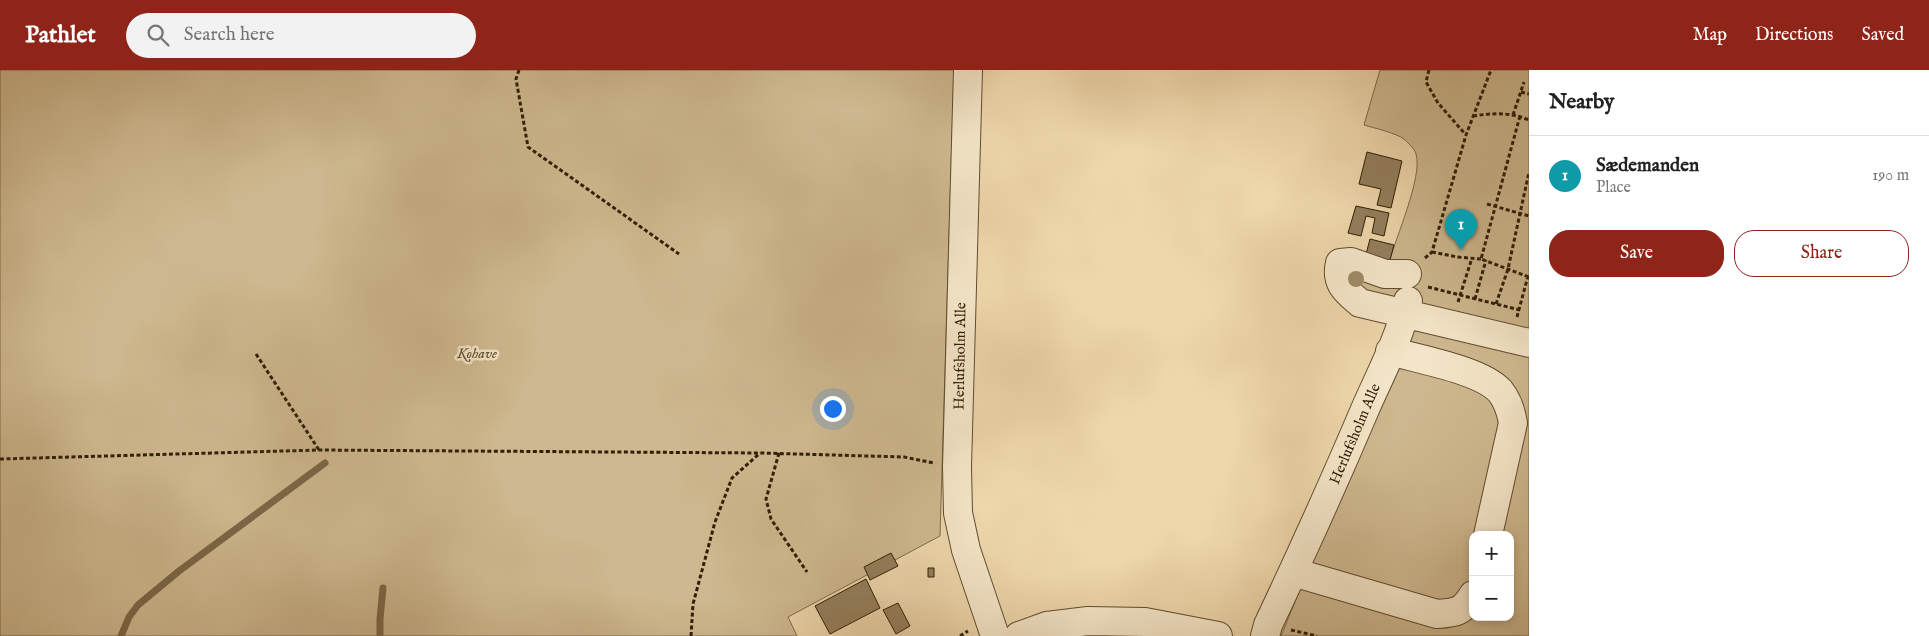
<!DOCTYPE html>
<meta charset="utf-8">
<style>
:root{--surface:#fff;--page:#f2f2f2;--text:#222;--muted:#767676;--line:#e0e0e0;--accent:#8f2418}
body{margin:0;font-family:"IM FELL English",serif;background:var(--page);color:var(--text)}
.controls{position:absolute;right:15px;bottom:15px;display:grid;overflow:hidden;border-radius:10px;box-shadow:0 2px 8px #0003}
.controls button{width:45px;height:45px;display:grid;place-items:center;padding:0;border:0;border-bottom:1px solid var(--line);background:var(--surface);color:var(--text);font:25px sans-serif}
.you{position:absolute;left:832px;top:338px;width:18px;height:18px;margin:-12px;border:4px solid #fff;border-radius:50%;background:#1a73e8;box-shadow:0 0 0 8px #1a73e833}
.badge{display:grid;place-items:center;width:32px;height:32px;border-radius:50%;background:var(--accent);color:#fff;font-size:16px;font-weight:700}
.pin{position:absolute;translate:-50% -41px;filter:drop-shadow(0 1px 2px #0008)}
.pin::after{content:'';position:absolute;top:26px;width:18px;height:15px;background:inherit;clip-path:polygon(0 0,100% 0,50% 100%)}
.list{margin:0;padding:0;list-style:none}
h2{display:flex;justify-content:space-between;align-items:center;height:65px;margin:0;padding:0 20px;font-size:21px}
h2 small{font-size:16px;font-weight:400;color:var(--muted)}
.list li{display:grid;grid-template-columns:32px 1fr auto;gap:15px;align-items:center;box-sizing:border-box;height:80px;padding:0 20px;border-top:1px solid var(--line)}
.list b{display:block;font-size:19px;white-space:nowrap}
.list p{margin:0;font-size:16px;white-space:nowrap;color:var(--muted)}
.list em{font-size:16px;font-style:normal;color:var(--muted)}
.actions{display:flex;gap:10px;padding:15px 20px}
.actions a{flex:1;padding:11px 0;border:1px solid var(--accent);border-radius:20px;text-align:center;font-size:18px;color:var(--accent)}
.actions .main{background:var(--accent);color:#fff}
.icon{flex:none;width:28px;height:28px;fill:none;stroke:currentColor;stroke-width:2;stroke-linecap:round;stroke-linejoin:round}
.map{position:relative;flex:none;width:1529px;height:566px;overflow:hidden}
header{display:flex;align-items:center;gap:30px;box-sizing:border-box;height:70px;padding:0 25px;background:var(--accent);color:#fff}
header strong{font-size:24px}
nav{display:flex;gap:28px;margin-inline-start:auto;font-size:18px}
.search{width:350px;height:45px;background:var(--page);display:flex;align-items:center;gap:12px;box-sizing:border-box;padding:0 18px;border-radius:28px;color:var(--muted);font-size:19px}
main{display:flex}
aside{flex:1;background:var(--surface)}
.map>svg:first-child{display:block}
.green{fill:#ceb88f;stroke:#7f6b4a;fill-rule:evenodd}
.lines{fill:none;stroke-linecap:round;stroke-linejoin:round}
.stream{stroke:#7b6747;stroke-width:7}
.building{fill:#937e5c;stroke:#301e06}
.minor-casing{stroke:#604c2f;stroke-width:30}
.path{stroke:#301e06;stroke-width:3;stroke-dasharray:4 2.5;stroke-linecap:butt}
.minor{stroke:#f4e5c8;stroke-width:28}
.tree{fill:#9f8b67}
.labels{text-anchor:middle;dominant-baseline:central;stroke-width:5;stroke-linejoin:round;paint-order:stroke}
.park-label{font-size:15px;font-style:italic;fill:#5f4c2f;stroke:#f4e5c8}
.street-label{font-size:15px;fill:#301e06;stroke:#f4e5c8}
</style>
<header>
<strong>Pathlet</strong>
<div class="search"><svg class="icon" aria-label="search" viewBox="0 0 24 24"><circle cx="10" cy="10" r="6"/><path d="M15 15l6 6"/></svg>Search here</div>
<nav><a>Map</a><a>Directions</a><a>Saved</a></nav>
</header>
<main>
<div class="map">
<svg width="1529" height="566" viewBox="0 0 1529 566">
<rect width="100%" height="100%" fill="#eed7ab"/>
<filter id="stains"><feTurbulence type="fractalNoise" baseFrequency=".004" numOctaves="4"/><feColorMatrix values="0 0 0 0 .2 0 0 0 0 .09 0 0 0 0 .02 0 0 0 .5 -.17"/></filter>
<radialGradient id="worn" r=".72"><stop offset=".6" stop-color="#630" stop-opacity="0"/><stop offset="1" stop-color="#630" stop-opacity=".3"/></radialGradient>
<path class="green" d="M0,0H954L940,466L788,547L797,566H0Z
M1380,0H1529V566H1281L1417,234L1353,217L1350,207L1389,193C1395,169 1423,107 1416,84C1415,79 1408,73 1404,69C1396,63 1374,58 1364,55ZM1473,465H1510V547H1473Z"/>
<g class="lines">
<path class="stream" d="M121,566L129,547L138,535L179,501L325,393
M380,566V549L383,518"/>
</g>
<path class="building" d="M1367,82L1402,91L1391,138L1377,135L1381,119L1359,114Z
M1356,136L1389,143L1384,166L1372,163L1375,148L1366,146L1361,166L1348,163Z
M1370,169L1394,175L1389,194L1365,188Z
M891,483L898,496L870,510L864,497Z
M928,498H934V507H928Z
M866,509L880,538L830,564L815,536Z
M898,533L910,556L896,564L883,540Z"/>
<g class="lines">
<g class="minor-casing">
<path id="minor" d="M968,0L957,397L958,443L966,480L995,566
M1407,204H1385L1351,192L1340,193C1335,213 1346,221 1360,233L1529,273
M1390,281C1418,289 1481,300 1500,321C1508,331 1511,341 1513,353L1488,465
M1293,502L1437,544C1455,543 1463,542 1473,525
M1019,566L1047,556L1088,551L1145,552L1218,566
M1265,566L1268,555C1302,483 1335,410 1366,337C1381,303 1400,267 1408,231"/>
</g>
<path class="path" d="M519,0L516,9L528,77L679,184
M1429,0L1426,12L1438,33L1466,65
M1521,22L1529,24
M1513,45L1524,12
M1473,46C1493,43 1510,42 1529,50
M1520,46L1481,189L1529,207
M1487,134L1529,146
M1432,182L1457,187L1481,189
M1425,188L1432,182L1466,65L1491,0
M1428,217L1520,240
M1475,229L1486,190
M1458,232L1472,188
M1496,234L1508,199L1529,102
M1517,247L1528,206
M256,284L319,380
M779,383L766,429L771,449L807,502
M0,389L319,380L761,383L904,387L934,393
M1291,560L1317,566
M691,566L693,534L715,452L732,408L760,383
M960,566L968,561"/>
<use href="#minor" class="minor"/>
</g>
<circle class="tree" cx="1356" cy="209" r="8"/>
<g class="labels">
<g class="park-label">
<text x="477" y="283">Kohave</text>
</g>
<g class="street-label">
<text transform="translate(960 286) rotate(-89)">Herlufsholm Alle</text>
<text transform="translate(1355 364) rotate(-67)">Herlufsholm Alle</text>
</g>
</g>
<rect width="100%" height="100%" filter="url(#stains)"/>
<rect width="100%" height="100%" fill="url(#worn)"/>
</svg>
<div class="controls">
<button>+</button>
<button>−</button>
</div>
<div class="you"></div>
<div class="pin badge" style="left:1461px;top:180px;background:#0f9aa8">1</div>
</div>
<aside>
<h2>Nearby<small></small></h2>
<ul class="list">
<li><span class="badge" style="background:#0f9aa8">1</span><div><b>Sædemanden</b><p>Place</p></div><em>190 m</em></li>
</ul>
<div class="actions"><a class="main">Save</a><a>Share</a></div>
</aside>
</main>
